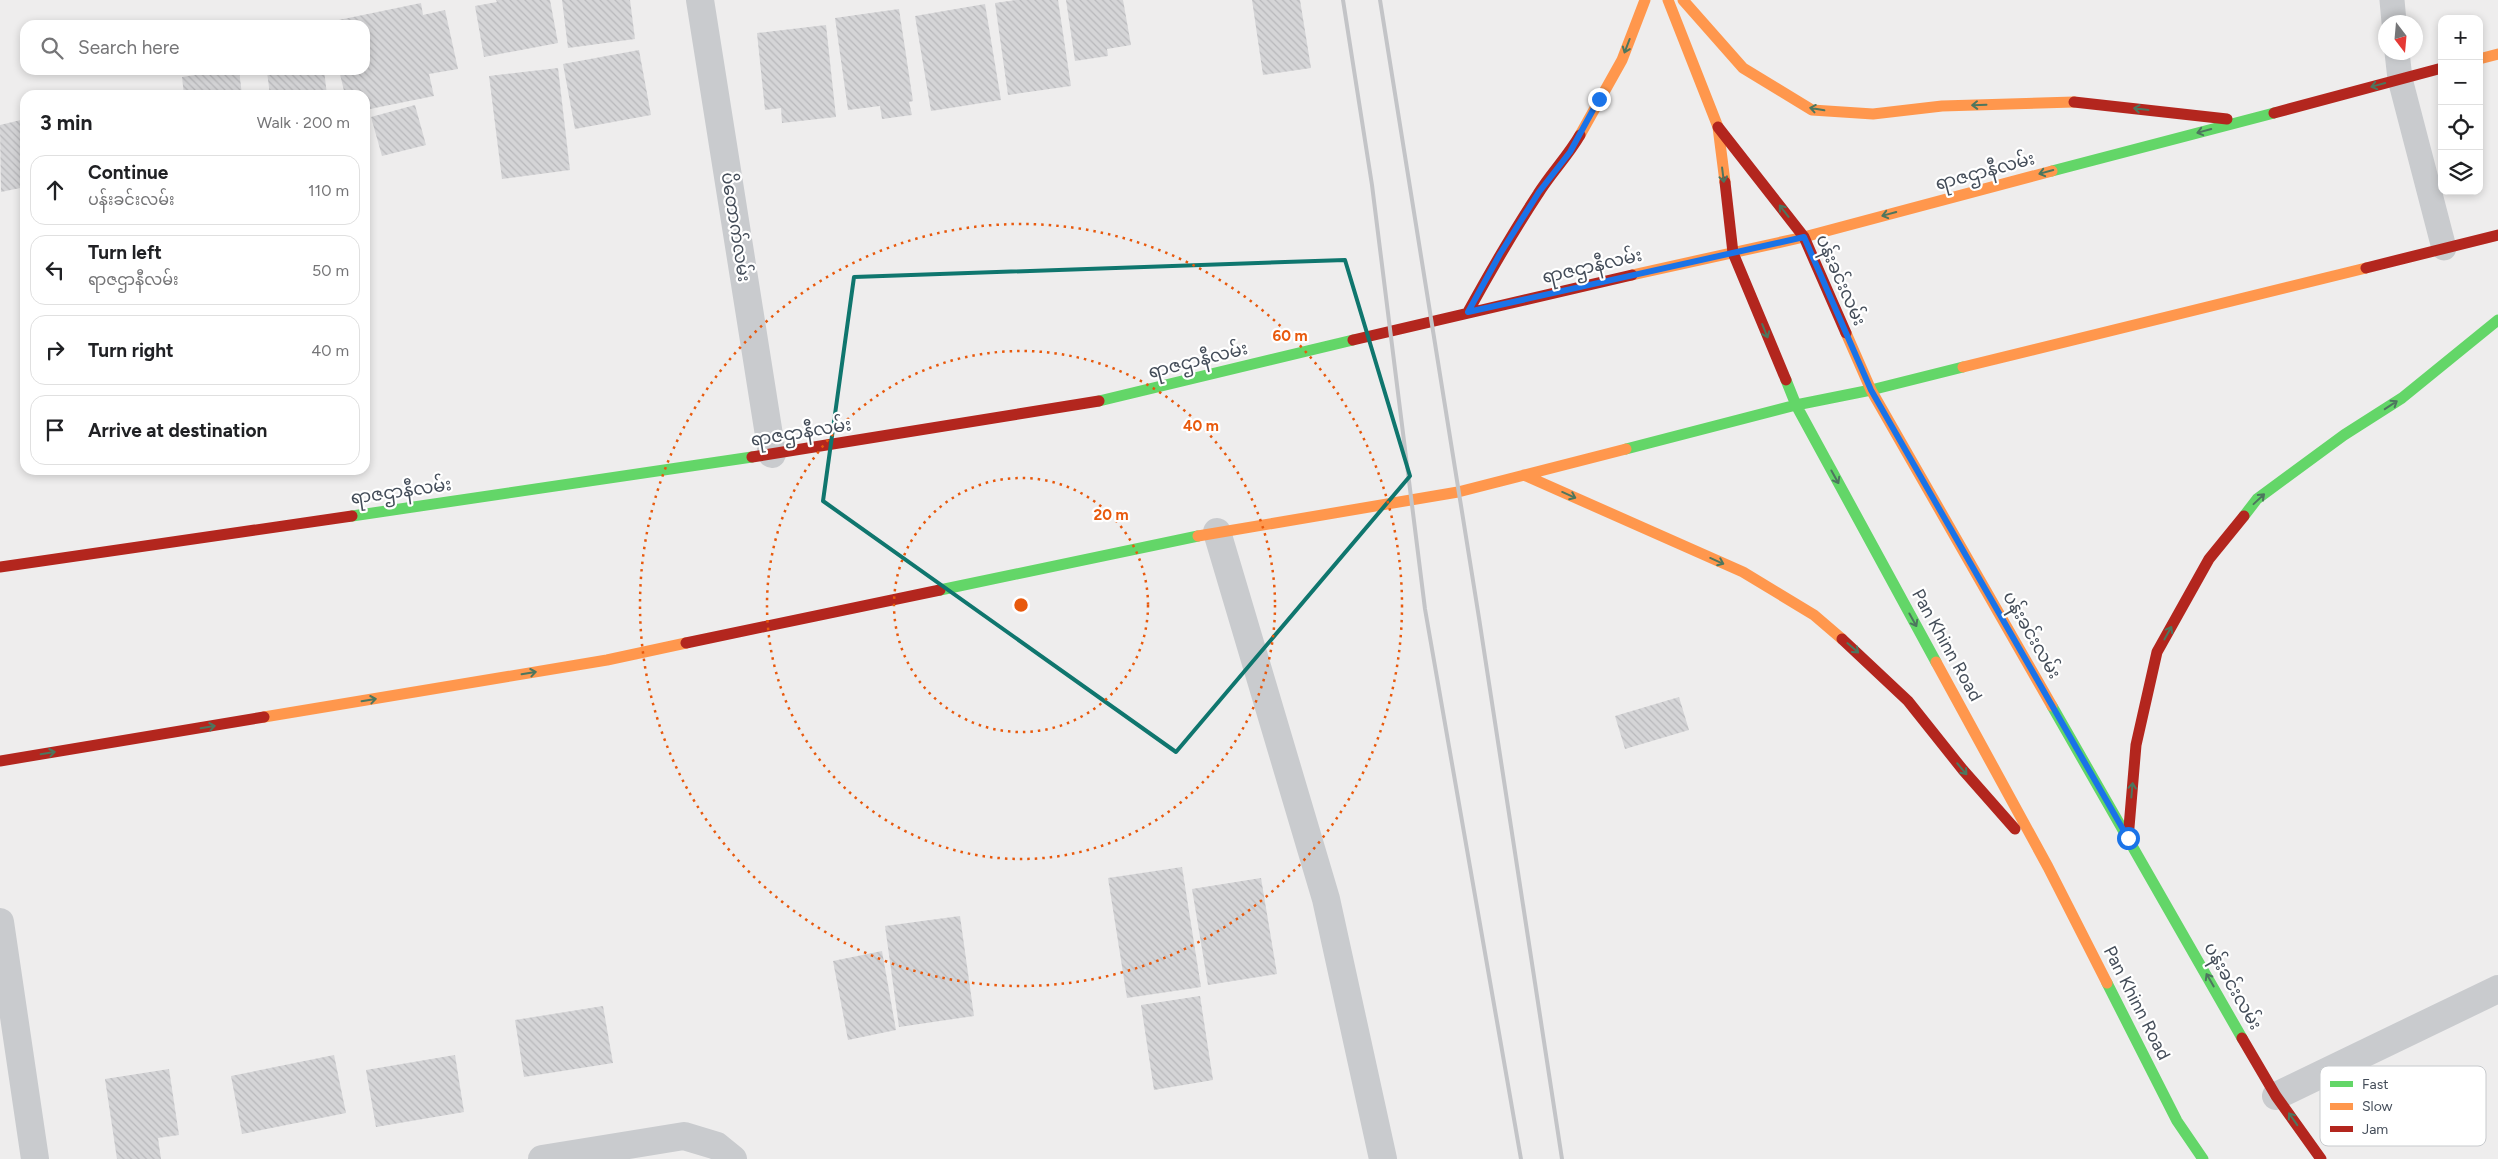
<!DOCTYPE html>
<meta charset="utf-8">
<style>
:root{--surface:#fff;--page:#f6f6f6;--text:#202124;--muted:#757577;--line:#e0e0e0}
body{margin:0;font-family:Figtree,"Noto Sans Myanmar",sans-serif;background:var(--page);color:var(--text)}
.controls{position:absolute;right:15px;top:15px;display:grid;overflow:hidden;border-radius:10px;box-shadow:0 2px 8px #0003}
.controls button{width:45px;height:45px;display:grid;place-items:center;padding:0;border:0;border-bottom:1px solid var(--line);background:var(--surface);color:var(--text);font:25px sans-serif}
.compass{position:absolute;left:2378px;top:15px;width:45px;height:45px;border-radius:50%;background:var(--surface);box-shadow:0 2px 8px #0003;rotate:164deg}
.stop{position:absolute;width:15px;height:15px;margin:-11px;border:4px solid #1a73e8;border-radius:50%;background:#fff}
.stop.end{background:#1a73e8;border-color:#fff;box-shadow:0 1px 5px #0008}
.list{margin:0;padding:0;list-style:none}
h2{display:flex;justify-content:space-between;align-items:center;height:65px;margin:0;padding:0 20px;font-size:21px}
h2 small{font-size:16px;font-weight:400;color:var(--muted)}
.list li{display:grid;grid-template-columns:32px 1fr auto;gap:15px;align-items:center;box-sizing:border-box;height:70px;margin:0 10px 10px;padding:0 10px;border:1px solid var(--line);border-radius:15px}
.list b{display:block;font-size:19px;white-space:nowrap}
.list p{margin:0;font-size:16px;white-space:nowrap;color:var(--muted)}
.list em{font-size:16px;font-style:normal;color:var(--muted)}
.icon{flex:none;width:28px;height:28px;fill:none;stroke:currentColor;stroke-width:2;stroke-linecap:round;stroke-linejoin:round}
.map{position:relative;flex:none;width:2498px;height:1159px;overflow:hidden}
.search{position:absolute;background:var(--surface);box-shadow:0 2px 8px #0003;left:20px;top:20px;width:350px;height:55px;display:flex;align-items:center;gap:12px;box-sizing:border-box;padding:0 18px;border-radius:15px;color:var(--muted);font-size:19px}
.panel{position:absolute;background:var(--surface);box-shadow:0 2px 8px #0003;left:20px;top:90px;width:350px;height:385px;border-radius:15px}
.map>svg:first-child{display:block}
.building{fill:url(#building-back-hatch)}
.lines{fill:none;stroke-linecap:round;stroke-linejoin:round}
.lane{stroke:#c9cbce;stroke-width:25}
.street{stroke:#c9cbce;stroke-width:28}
.fast{stroke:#63d668;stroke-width:11}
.slow{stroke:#ff974d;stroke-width:11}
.jam{stroke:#b3261e;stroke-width:11}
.rail{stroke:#c3c4c7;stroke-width:4}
.oneway{stroke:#4d765e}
.route{stroke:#1a73e8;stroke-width:6}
.marked{fill:none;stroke:#0f766e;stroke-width:4;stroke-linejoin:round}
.ring{fill:none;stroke:#e8590c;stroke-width:2.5;stroke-dasharray:2.5 5}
.labels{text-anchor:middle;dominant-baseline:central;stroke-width:4.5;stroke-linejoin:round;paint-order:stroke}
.street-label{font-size:18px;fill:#444d59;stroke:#fff}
.key{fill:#fff;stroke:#c7cacd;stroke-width:1}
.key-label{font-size:14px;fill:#444d59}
.centre{fill:#e8590c;stroke:#fff;stroke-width:2.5}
.ring-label{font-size:15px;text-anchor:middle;font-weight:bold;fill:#e8590c;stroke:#fff;stroke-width:4.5;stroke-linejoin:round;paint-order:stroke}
</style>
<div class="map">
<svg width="2498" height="1159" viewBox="0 0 2498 1159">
<defs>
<pattern id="building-back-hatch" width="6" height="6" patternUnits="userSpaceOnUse" patternTransform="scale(1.25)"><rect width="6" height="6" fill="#d5d5d7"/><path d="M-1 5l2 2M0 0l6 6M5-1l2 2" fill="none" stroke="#b8b8bb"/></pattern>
</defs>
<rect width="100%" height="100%" fill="#eeeded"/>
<path class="building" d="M496,0H550L558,43L484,57L475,6L497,2Z
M562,0H630L635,39L568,48Z
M1016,0H1058L1071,86L1008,95L995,3Z
M1066,0H1123L1131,45L1107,49L1108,56L1075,61Z
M1252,0H1300L1311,68L1263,75Z
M421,3L423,15L445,10L458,69L429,74L434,96L365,110V95H345L339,70H365V25H330L329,22Z
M985,4L1001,100L931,111L915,16Z
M899,9L913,101L909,102L912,115L882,119L880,106L848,110L835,18Z
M826,25L836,117L782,123L781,108L765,110L757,33Z
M639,50L651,115L575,129L563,64Z
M558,68L570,170L502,179L489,76Z
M228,70H239L242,95H184L182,77Z
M283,70H324L327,95H270L267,72Z
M154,91V95H141L140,94Z
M415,105L426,145L382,156L371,117Z
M25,119V187L1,192L0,125Z
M1679,697L1689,730L1625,749L1615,716Z
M1182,867L1201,987L1127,998L1108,878Z
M1261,878L1277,974L1208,985L1192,889Z
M960,916L974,1016L899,1027L885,926Z
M882,951L896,1030L848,1040L833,961Z
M1200,996L1213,1080L1154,1090L1141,1005Z
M603,1006L613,1063L524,1077L515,1020Z
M334,1055L346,1113L242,1134L231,1076Z
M455,1055L464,1112L376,1127L366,1070Z
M169,1069L179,1135L158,1138L161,1159H117L105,1079Z"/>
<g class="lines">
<path class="lane" d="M2392,0L2394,22
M2397,52L2400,79L2444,248"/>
<path class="street" d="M700,0L772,454
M1217,532L1326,899L1383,1159
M0,922L35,1159
M2276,1096L2498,989
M542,1159L684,1136L717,1146L733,1159"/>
<path class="fast" d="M2052,171L2274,113
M1786,380L1796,405L1936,662
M1099,401L1353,340
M1626,449L1796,405L1871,390L1963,367
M352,516L752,457
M2244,516L2257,499L2344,435L2402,398L2498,320
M940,590L1198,536
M2052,706L2242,1038
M2107,983L2177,1121L2203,1159"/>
<path class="slow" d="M1668,0L1718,127L1725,182
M1683,0L1743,68L1812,110L1873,114L1942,106L2074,102
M2479,59L2498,54
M1580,135L1622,60L1645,0
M1632,275L1804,237L2052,171
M1846,333L1871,390L2052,706
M1963,367L2366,268
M1524,475L1743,572L1814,615L1842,639
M1198,536L1458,492L1626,449
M1936,662L2048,867L2107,983
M264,717L607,660L686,643"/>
<path class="jam" d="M2074,102L2227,119
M2274,113L2442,68
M1718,127L1804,237L1846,333
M1725,182L1733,253L1786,380
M2366,268L2498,235
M1468,312C1490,272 1513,232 1538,194C1551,173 1568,156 1580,135
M1353,340L1632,275
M752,457L1099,401
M0,567L352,516
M1842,639L1908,701L1963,770L2015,829
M686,643L940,590
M0,761L264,717
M2128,839L2136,745L2157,652L2209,559L2244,516
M2242,1038L2276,1096L2321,1159"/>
<path class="rail" d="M1343,0L1372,185L1425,609L1521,1159
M1380,0L1479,618L1562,1159"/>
</g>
<defs><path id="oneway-shaft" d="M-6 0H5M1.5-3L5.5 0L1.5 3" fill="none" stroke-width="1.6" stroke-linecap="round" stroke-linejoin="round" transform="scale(1.25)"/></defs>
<g class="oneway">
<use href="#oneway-shaft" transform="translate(1627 46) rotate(111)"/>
<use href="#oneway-shaft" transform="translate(2378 85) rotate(165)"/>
<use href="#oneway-shaft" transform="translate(1979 105) rotate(178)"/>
<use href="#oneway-shaft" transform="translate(1817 109) rotate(-170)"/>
<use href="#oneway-shaft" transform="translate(2141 109) rotate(-173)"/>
<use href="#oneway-shaft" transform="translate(2204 131) rotate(165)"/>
<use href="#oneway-shaft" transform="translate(2046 172) rotate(165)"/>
<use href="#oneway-shaft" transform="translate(1723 175) rotate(83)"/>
<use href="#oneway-shaft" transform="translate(1784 211) rotate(-128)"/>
<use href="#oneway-shaft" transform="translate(1889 214) rotate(165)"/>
<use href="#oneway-shaft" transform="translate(1765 331) rotate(68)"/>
<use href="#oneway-shaft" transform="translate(2391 405) rotate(-33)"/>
<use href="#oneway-shaft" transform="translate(1835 477) rotate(61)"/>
<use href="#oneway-shaft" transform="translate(1569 495) rotate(24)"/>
<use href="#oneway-shaft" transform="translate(2259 499) rotate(-43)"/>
<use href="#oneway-shaft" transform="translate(1717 561) rotate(24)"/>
<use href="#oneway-shaft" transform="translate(1913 620) rotate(61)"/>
<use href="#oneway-shaft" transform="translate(2168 633) rotate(-61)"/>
<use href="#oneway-shaft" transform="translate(1853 648) rotate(41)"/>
<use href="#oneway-shaft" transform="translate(529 673) rotate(-9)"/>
<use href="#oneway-shaft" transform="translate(369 700) rotate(-9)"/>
<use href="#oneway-shaft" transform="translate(208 727) rotate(-9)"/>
<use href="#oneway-shaft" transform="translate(48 753) rotate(-9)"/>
<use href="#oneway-shaft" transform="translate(1962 769) rotate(50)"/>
<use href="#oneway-shaft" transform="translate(2132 790) rotate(-85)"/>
<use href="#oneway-shaft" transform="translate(2210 980) rotate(-120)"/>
<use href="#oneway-shaft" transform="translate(2293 1119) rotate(-125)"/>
</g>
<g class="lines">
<path class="route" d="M1599,99L1570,152L1539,192L1500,254L1468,312L1804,237L1871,390L2128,838"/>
</g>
<path class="marked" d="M1345,260L1410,476L1176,752L823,501L854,277Z"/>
<g class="ring">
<circle cx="1021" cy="605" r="127"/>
<circle cx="1021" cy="605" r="254"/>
<circle cx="1021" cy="605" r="381"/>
</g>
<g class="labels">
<g class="street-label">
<text transform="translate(1985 171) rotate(-15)">ရာဇဌာနီလမ်း</text>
<text transform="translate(736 227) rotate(81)">ပိတောက်လမ်း</text>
<text transform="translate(1592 266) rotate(-13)">ရာဇဌာနီလမ်း</text>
<text transform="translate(1841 280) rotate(66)">ပန်းခင်းလမ်း</text>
<text transform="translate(1198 360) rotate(-14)">ရာဇဌာနီလမ်း</text>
<text transform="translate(801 432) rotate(-9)">ရာဇဌာနီလမ်း</text>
<text transform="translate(401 491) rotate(-8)">ရာဇဌာနီလမ်း</text>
<text transform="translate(2032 635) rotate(60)">ပန်းခင်းလမ်း</text>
<text transform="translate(1947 645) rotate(61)">Pan Khinn Road</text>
<text transform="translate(2233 986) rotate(60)">ပန်းခင်းလမ်း</text>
<text transform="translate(2137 1003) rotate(63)">Pan Khinn Road</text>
</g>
</g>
<rect x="2320" y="1066" width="166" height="80" rx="8" class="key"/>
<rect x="2330" y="1081" width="23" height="6" fill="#63d668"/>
<rect x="2330" y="1103" width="23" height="7" fill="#ff974d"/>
<rect x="2330" y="1126" width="23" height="6" fill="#b3261e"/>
<g class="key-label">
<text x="2362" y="1089">Fast</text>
<text x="2362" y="1111">Slow</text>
<text x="2362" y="1134">Jam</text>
</g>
<circle cx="1021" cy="605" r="8" class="centre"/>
<g class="ring-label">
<text x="1290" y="341">60 m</text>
<text x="1201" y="431">40 m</text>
<text x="1111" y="520">20 m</text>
</g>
</svg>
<div class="controls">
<button>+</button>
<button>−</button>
<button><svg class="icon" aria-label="locate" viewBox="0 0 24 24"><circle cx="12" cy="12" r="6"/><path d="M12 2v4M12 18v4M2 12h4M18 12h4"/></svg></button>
<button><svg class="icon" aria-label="layers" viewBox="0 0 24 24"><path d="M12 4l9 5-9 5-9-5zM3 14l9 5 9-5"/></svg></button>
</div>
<svg class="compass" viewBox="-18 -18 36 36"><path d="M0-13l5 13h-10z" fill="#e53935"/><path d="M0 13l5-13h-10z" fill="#757577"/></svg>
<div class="stop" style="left:2128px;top:838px"></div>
<div class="stop end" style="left:1599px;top:99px"></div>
<div class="search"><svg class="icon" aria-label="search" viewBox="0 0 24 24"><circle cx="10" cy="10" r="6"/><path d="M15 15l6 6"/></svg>Search here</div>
<section class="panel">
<h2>3 min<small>Walk · 200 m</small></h2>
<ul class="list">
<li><svg class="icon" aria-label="ahead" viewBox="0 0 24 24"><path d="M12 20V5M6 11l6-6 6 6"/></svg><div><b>Continue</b><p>ပန်းခင်းလမ်း</p></div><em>110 m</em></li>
<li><svg class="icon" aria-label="left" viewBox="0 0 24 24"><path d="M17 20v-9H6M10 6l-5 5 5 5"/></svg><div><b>Turn left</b><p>ရာဇဌာနီလမ်း</p></div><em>50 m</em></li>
<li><svg class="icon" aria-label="right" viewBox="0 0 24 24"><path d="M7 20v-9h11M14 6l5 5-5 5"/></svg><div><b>Turn right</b></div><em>40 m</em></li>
<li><svg class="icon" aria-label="arrive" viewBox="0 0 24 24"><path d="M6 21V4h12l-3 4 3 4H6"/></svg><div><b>Arrive at destination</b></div></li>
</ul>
</section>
</div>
